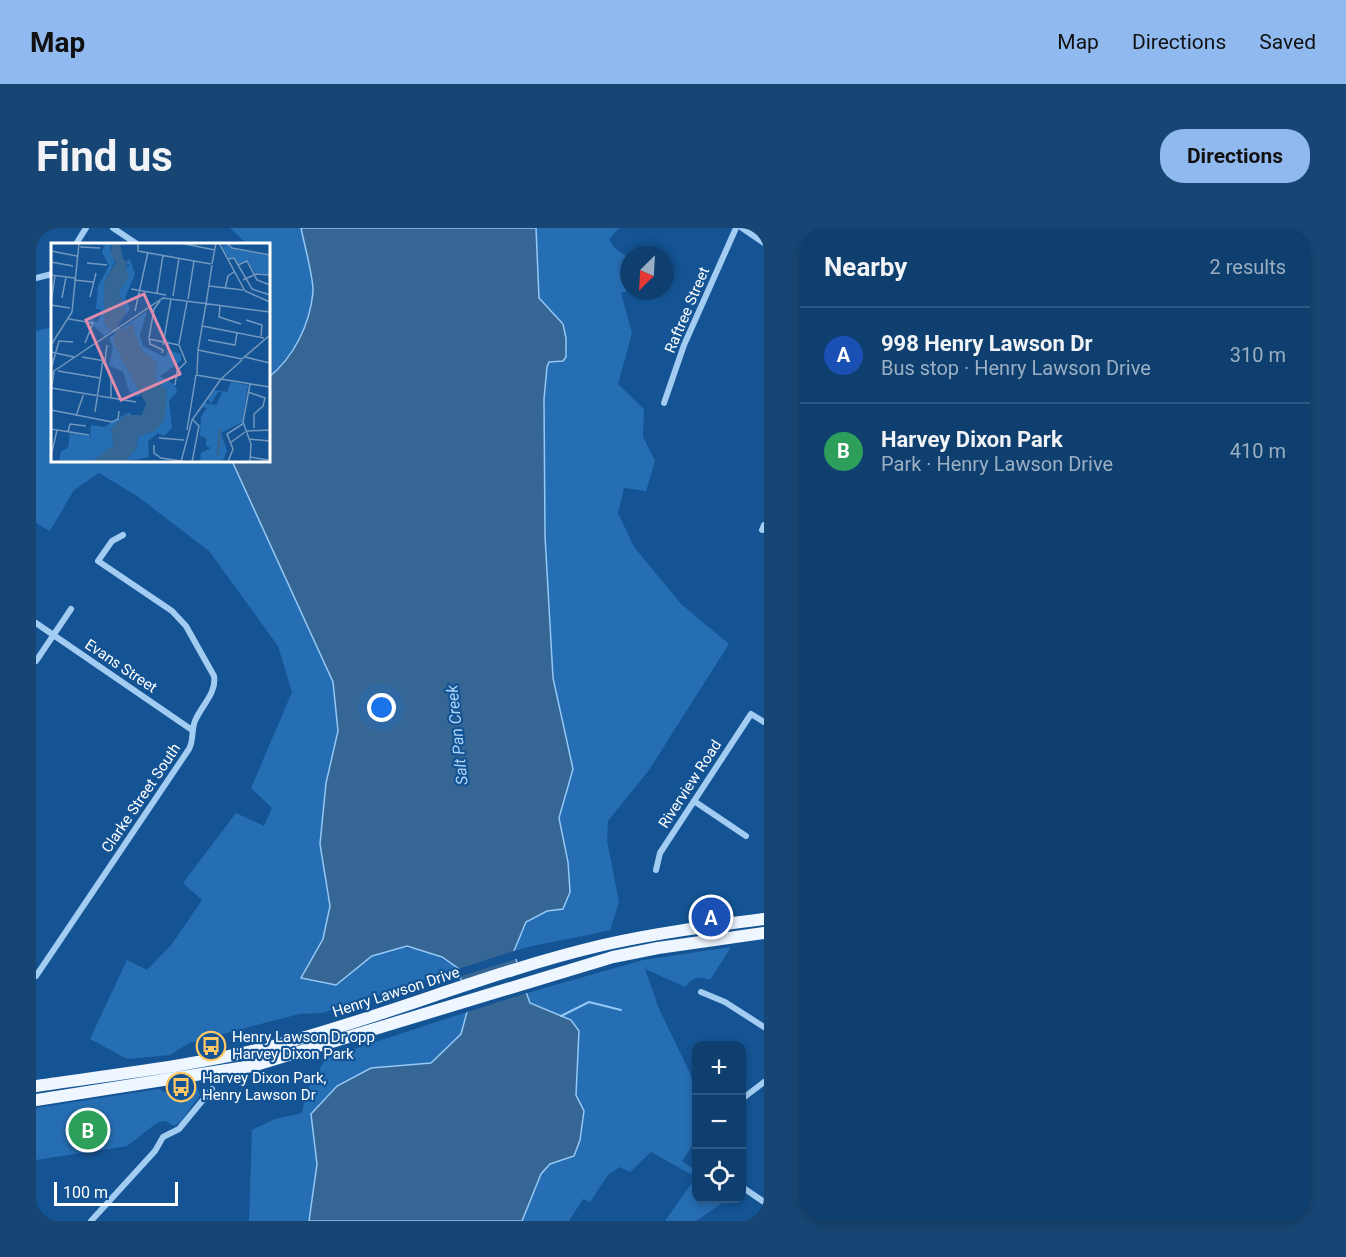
<!DOCTYPE html>
<meta charset="utf-8">
<style>
:root{--surface:#0f3f6f;--page:#184674;--text:#f1f3f6;--muted:#9bafc3;--line:#2f5882;--accent:#90b9f0}
body{margin:0;font-family:Roboto,sans-serif;background:var(--page);color:var(--text)}
.controls{position:absolute;right:18px;bottom:18px;display:grid;overflow:hidden;border-radius:12px;box-shadow:0 3px 9px #0003}
.controls button{width:54px;height:54px;display:grid;place-items:center;padding:0;border:0;border-bottom:2px solid var(--line);background:var(--surface);color:var(--text);font:30px sans-serif}
.compass{position:absolute;left:584px;top:18px;width:54px;height:54px;border-radius:50%;background:var(--surface);box-shadow:0 3px 9px #0003;rotate:204deg}
.scale{position:absolute;left:18px;bottom:15px;width:124px;box-sizing:border-box;padding-left:6px;border:3px solid #fff;border-top:0;font-size:16px;line-height:21px;white-space:nowrap;color:#fff;-webkit-text-stroke:4px #145494;paint-order:stroke}
.you{position:absolute;left:346px;top:480px;width:21px;height:21px;margin:-15px;border:4px solid #fff;border-radius:50%;background:#1a73e8;box-shadow:0 0 0 9px #1a73e833}
.badge{display:grid;place-items:center;width:39px;height:39px;border-radius:50%;background:var(--accent);color:#fff;font-size:20px;font-weight:700}
.pin{position:absolute;translate:-50% -50%;border:3px solid #fff;box-shadow:0 2px 6px #0006}
.list{margin:0;padding:0;list-style:none}
h2{display:flex;justify-content:space-between;align-items:center;height:78px;margin:0;padding:0 24px;font-size:26px}
h2 small{font-size:20px;font-weight:400;color:var(--muted)}
.list li{display:grid;grid-template-columns:39px 1fr auto;gap:18px;align-items:center;box-sizing:border-box;height:96px;padding:0 24px;border-top:2px solid var(--line)}
.list b{display:block;font-size:22px;white-space:nowrap}
.list p{margin:0;font-size:20px;white-space:nowrap;color:var(--muted)}
.list em{font-size:20px;font-style:normal;color:var(--muted)}
.icon{flex:none;width:33px;height:33px;fill:none;stroke:currentColor;stroke-width:2;stroke-linecap:round;stroke-linejoin:round}
.map{position:relative;flex:none;width:728px;height:993px;overflow:hidden;border-radius:24px}
header{display:flex;align-items:center;gap:36px;box-sizing:border-box;height:84px;padding:0 30px;background:var(--accent);color:#111}
header strong{font-size:28px}
nav{display:flex;gap:33px;margin-inline-start:auto;font-size:21px}
.intro{display:flex;align-items:center;justify-content:space-between;box-sizing:border-box;height:144px;padding:0 36px}
h1{margin:0;font-size:42px}
.button{padding:15px 27px;border-radius:24px;background:var(--accent);color:#111;font-size:21px;font-weight:700}
main{display:flex;gap:36px;padding:0 36px}
aside{flex:1;background:var(--surface);border-radius:24px;box-shadow:0 3px 9px #0003}
.map>svg:first-child{display:block}
.green{fill:#266eb3}
.water{fill:#366694;stroke:#95c8f5;stroke-width:1.5}
.pier{fill:#145494}
.lines{fill:none;stroke-linecap:round;stroke-linejoin:round}
.stream{stroke:#95c8f5;stroke-width:2}
.minor{stroke:#a3ccf2;stroke-width:6}
.primary{stroke:#eef6ff;stroke-width:12}
.labels{text-anchor:middle;dominant-baseline:central;stroke-width:4.5;stroke-linejoin:round;paint-order:stroke}
.street-label{font-size:15px;fill:#fff;stroke:#145494}
.poi-label{font-size:15px;fill:#fff;stroke:#145494;text-anchor:start}
.water-label{font-size:16px;font-style:italic;fill:#afd6f9;stroke:#145494}
.inset-river{fill:none;stroke:#366694;stroke-width:3}
.inset-road{fill:none;stroke:#7298bf;stroke-width:1.5}
.view{fill:#e08cad;fill-opacity:0.15;stroke:#e08cad;stroke-width:3}
.inset-edge{fill:none;stroke:#fff;stroke-width:3}
</style>
<header>
<strong>Map</strong>
<nav><a>Map</a><a>Directions</a><a>Saved</a></nav>
</header>
<div class="intro"><h1>Find us</h1><a class="button">Directions</a></div>
<main>
<div class="map">
<svg width="728" height="993" viewBox="0 0 728 993">
<rect width="100%" height="100%" fill="#145494"/>
<path class="green" d="M194,0H265C268,15 278,52 277,64C274,96 258,129 233,149L232,16H211Z
M500,0H583L573,11C580,24 580,20 590,28C597,34 593,53 593,62L585,65L596,105L582,156L608,181L607,209L619,233L610,263L588,260L582,285L598,319L645,376L693,416L613,542L572,593L571,612L583,674L574,702C542,710 509,714 478,723L490,694L511,683L527,681L532,634L523,590L537,541L517,450L509,308L508,171L511,139L513,134L527,133L530,129V110L527,96L503,70Z
M16,99V232L196,233L297,454L302,502L290,555L284,616L294,678L287,711L266,750L300,757C311,748 324,734 337,728C369,712 395,722 423,741L286,785L263,786L153,815L134,827L91,831L54,811L91,732L111,742L136,716L166,672L147,655L200,585L228,598L236,580L215,560L256,464L242,418L173,323L101,268L63,245L38,262L14,303L0,295V103Z
M695,719L674,752C664,748 656,749 649,759L609,741L623,781L654,845L660,869V912L646,933L660,943V970L692,971L660,993H629L660,949L615,924L594,944L584,939L572,947L554,974L547,971L533,993H486L505,946L514,936L538,928L548,883L540,868L543,803L494,775L491,765L607,732Z
M431,784L425,806L395,835L335,840L275,885L281,936L273,993H213L216,902L239,891L266,885L270,864L290,830Z
M161,859L164,867L145,893L138,898L130,893L122,894L91,918L0,932V880L123,861C136,869 147,864 161,859Z"/>
<path class="water" d="M265,0H500L503,70L527,96L530,110V129L527,133L513,134L511,139L508,171L509,308L517,450L537,541L523,590L532,634L534,664L527,681L511,683L490,694L478,723L484,747L494,775L535,792L543,803L540,867L548,883L544,912L538,928L514,936L505,946L486,993H273L281,936L275,886L301,858L335,840L395,835L425,806L431,784L423,741L406,729L371,718L336,728L300,757L265,750L287,711L294,678L284,616L290,555L302,503L297,454L196,233L232,232L233,149C258,129 274,96 277,64C278,52 268,15 265,0Z"/>
<path class="pier" d="M481,722L483,730L422,749L419,742Z
M484,733L494,764L428,785L422,753Z"/>
<g class="lines">
<path class="stream" d="M525,788L553,774L585,782"/>
<path class="minor" d="M77,0L101,16
M706,0L728,15
M40,16L50,0
M0,50L16,46
M628,175L648,117L700,0
M726,302L728,297
M0,395L156,502
M0,433L35,381
M658,573L710,608
M620,642L624,625L715,486L728,494
M0,748L153,521C158,512 155,503 159,493C165,478 181,465 178,448L150,398L136,383L62,333L76,313L87,307
M665,764L689,774L728,799
M706,871L728,854
M706,959L728,974
M55,993L119,923L127,909L143,901L176,861"/>
<path class="primary" d="M0,858C81,846 163,837 241,817C351,788 456,743 567,717C620,705 674,698 728,691
M0,872L216,838L577,729L622,720L728,705"/>
</g>
<defs>
<g id="bus-ring" transform="scale(1.5)"><circle r="9.5" fill="#145494" stroke="#ffc864" stroke-width="1.5"/><path d="M-5-6H5V4H4V6H2V4H-2V6H-4V4H-5ZM-3.5-4V0h7V-4ZM-3.5 1.2v1.5H-2V1.2ZM2 1.2v1.5H3.5V1.2Z" fill="#ffc864"/></g>
</defs>
<g fill-rule="evenodd">
<use href="#bus-ring" x="175" y="818"/>
<use href="#bus-ring" x="145" y="859"/>
</g>
<g class="labels">
<g class="street-label">
<text transform="translate(651 82) rotate(-67)">Raftree Street</text>
<text transform="translate(85 438) rotate(34)">Evans Street</text>
<text transform="translate(654 556) rotate(-57)">Riverview Road</text>
<text transform="translate(105 570) rotate(-56)">Clarke Street South</text>
<text transform="translate(360 764) rotate(-18)">Henry Lawson Drive</text>
</g>
<g class="poi-label">
<text x="196" y="809">Henry Lawson Dr opp<tspan x="196" dy="17">Harvey Dixon Park</tspan></text>
<text x="166" y="850">Harvey Dixon Park,<tspan x="166" dy="17">Henry Lawson Dr</tspan></text>
</g>
<g class="water-label">
<text transform="translate(421 507) rotate(-96)">Salt Pan Creek</text>
</g>
</g>
<g transform="translate(15 15)">
<rect width="219" height="219" fill="#145494"/>
<path d="M39,0H61L59,5L65,17L53,39L54,81L61,87L47,98L53,93L38,78L43,72L42,78L46,79L50,72L49,66H45L47,43L58,23L51,9L54,2ZM176,1L181,6L219,13V31L204,30L197,18L187,20L183,14L178,15L171,4ZM79,16L84,31L74,55L79,66L66,84L75,70L68,48L77,34L74,25L79,22L74,19ZM96,68L89,92L92,103L111,113H115L117,107L130,111V118L109,133L124,142L126,149L118,157L121,185L113,193L107,190L97,198L98,214L74,219L86,204L87,193L102,189L114,159L115,147L104,136L106,120L89,105L80,84L68,87ZM65,90L66,107L90,152L86,154L78,148L72,129L58,122L62,104L58,95ZM180,139L197,142L191,179L170,190L176,208L171,219H149L150,210L160,205L155,203V195L149,193L150,174L156,165L151,164L154,160L164,162L166,161L171,149H167L160,161L157,156L163,147L176,149ZM78,169L80,172L60,185L63,202L57,210L40,219H8L10,208L17,205L19,190L39,193L40,182L53,184Z" fill="#266eb3"/>
<path d="M61,0H69L72,16L77,21L74,25L78,34L68,48L75,70L66,83L73,87L81,80L89,105L106,120L104,136L116,147L115,163L113,178L102,189L87,193L86,204L74,219H40L63,202L60,185L74,172H91L95,161L66,107L62,97L65,90L57,86L53,77V39L65,19L60,11Z" fill="#366694"/>
<path class="inset-river" d="M167,212L169,185"/>
<path class="inset-road" d="M87,0V8L160,21M129,0L164,7M168,0L194,48L219,59M176,0L181,5L219,12M29,4L49,5M0,8L26,13M176,16L183,15L201,46L219,52M0,19L22,23M36,20L56,22M161,21L165,0M187,22L196,18L206,37L219,42M0,32L24,35M23,37L42,39M192,37L205,31L219,32M158,43L192,47M80,46L115,52M174,46L177,33L183,29M106,50L112,12M122,53L128,15M39,54L45,30M11,55L15,34M137,56L143,18M109,58L103,66L98,95L99,101L112,107L111,110M0,60L4,33M155,61L161,22M0,62L19,65M169,63L168,74L190,81M84,68L97,9M18,76L42,80L34,100M195,77L211,82L210,93M151,83L213,95M98,96L128,102M157,97L184,102L186,90M128,101L136,59M0,102L21,69L28,0M112,102L120,56M147,107L155,61M147,107L191,116M0,109L23,114M31,114L54,118L56,102M194,114L219,120M191,116L219,92M0,126L8,98L22,99M7,128L49,135M0,130L112,55L219,69M146,131L147,107M145,132L169,136M60,133V154M170,136L219,144M170,136L191,117M199,141L192,179L200,201L199,219M124,142L126,128L135,119L128,102M0,145L85,159M0,148L3,129M197,149L214,155L212,163L203,171V185M0,167L61,179L67,176L68,168M44,169L52,117M25,173L33,150M0,186L38,192M136,187L145,132M195,188L219,187M17,189L19,181L35,183M108,195L133,197M198,196L219,198M179,200L194,189M103,202V210L110,215L130,218M1,209L6,187M199,214L217,217M130,219L141,177L170,136M141,219L148,183L142,177M177,219L182,206L176,191L193,180"/>
<path class="view" d="M93,51L129,131L70,157L35,77Z"/>
<rect width="219" height="219" class="inset-edge"/>
</g>
</svg>
<div class="controls">
<button>+</button>
<button>−</button>
<button><svg class="icon" aria-label="locate" viewBox="0 0 24 24"><circle cx="12" cy="12" r="6"/><path d="M12 2v4M12 18v4M2 12h4M18 12h4"/></svg></button>
</div>
<svg class="compass" viewBox="-18 -18 36 36"><path d="M0-13l5 13h-10z" fill="#e53935"/><path d="M0 13l5-13h-10z" fill="#9bafc3"/></svg>
<div class="scale">100 m</div>
<div class="you"></div>
<div class="pin badge" style="left:675px;top:689px;background:#1a4fb4">A</div>
<div class="pin badge" style="left:52px;top:902px;background:#2e9e5b">B</div>
</div>
<aside>
<h2>Nearby<small>2 results</small></h2>
<ul class="list">
<li><span class="badge" style="background:#1a4fb4">A</span><div><b>998 Henry Lawson Dr</b><p>Bus stop · Henry Lawson Drive</p></div><em>310 m</em></li>
<li><span class="badge" style="background:#2e9e5b">B</span><div><b>Harvey Dixon Park</b><p>Park · Henry Lawson Drive</p></div><em>410 m</em></li>
</ul>
</aside>
</main>
